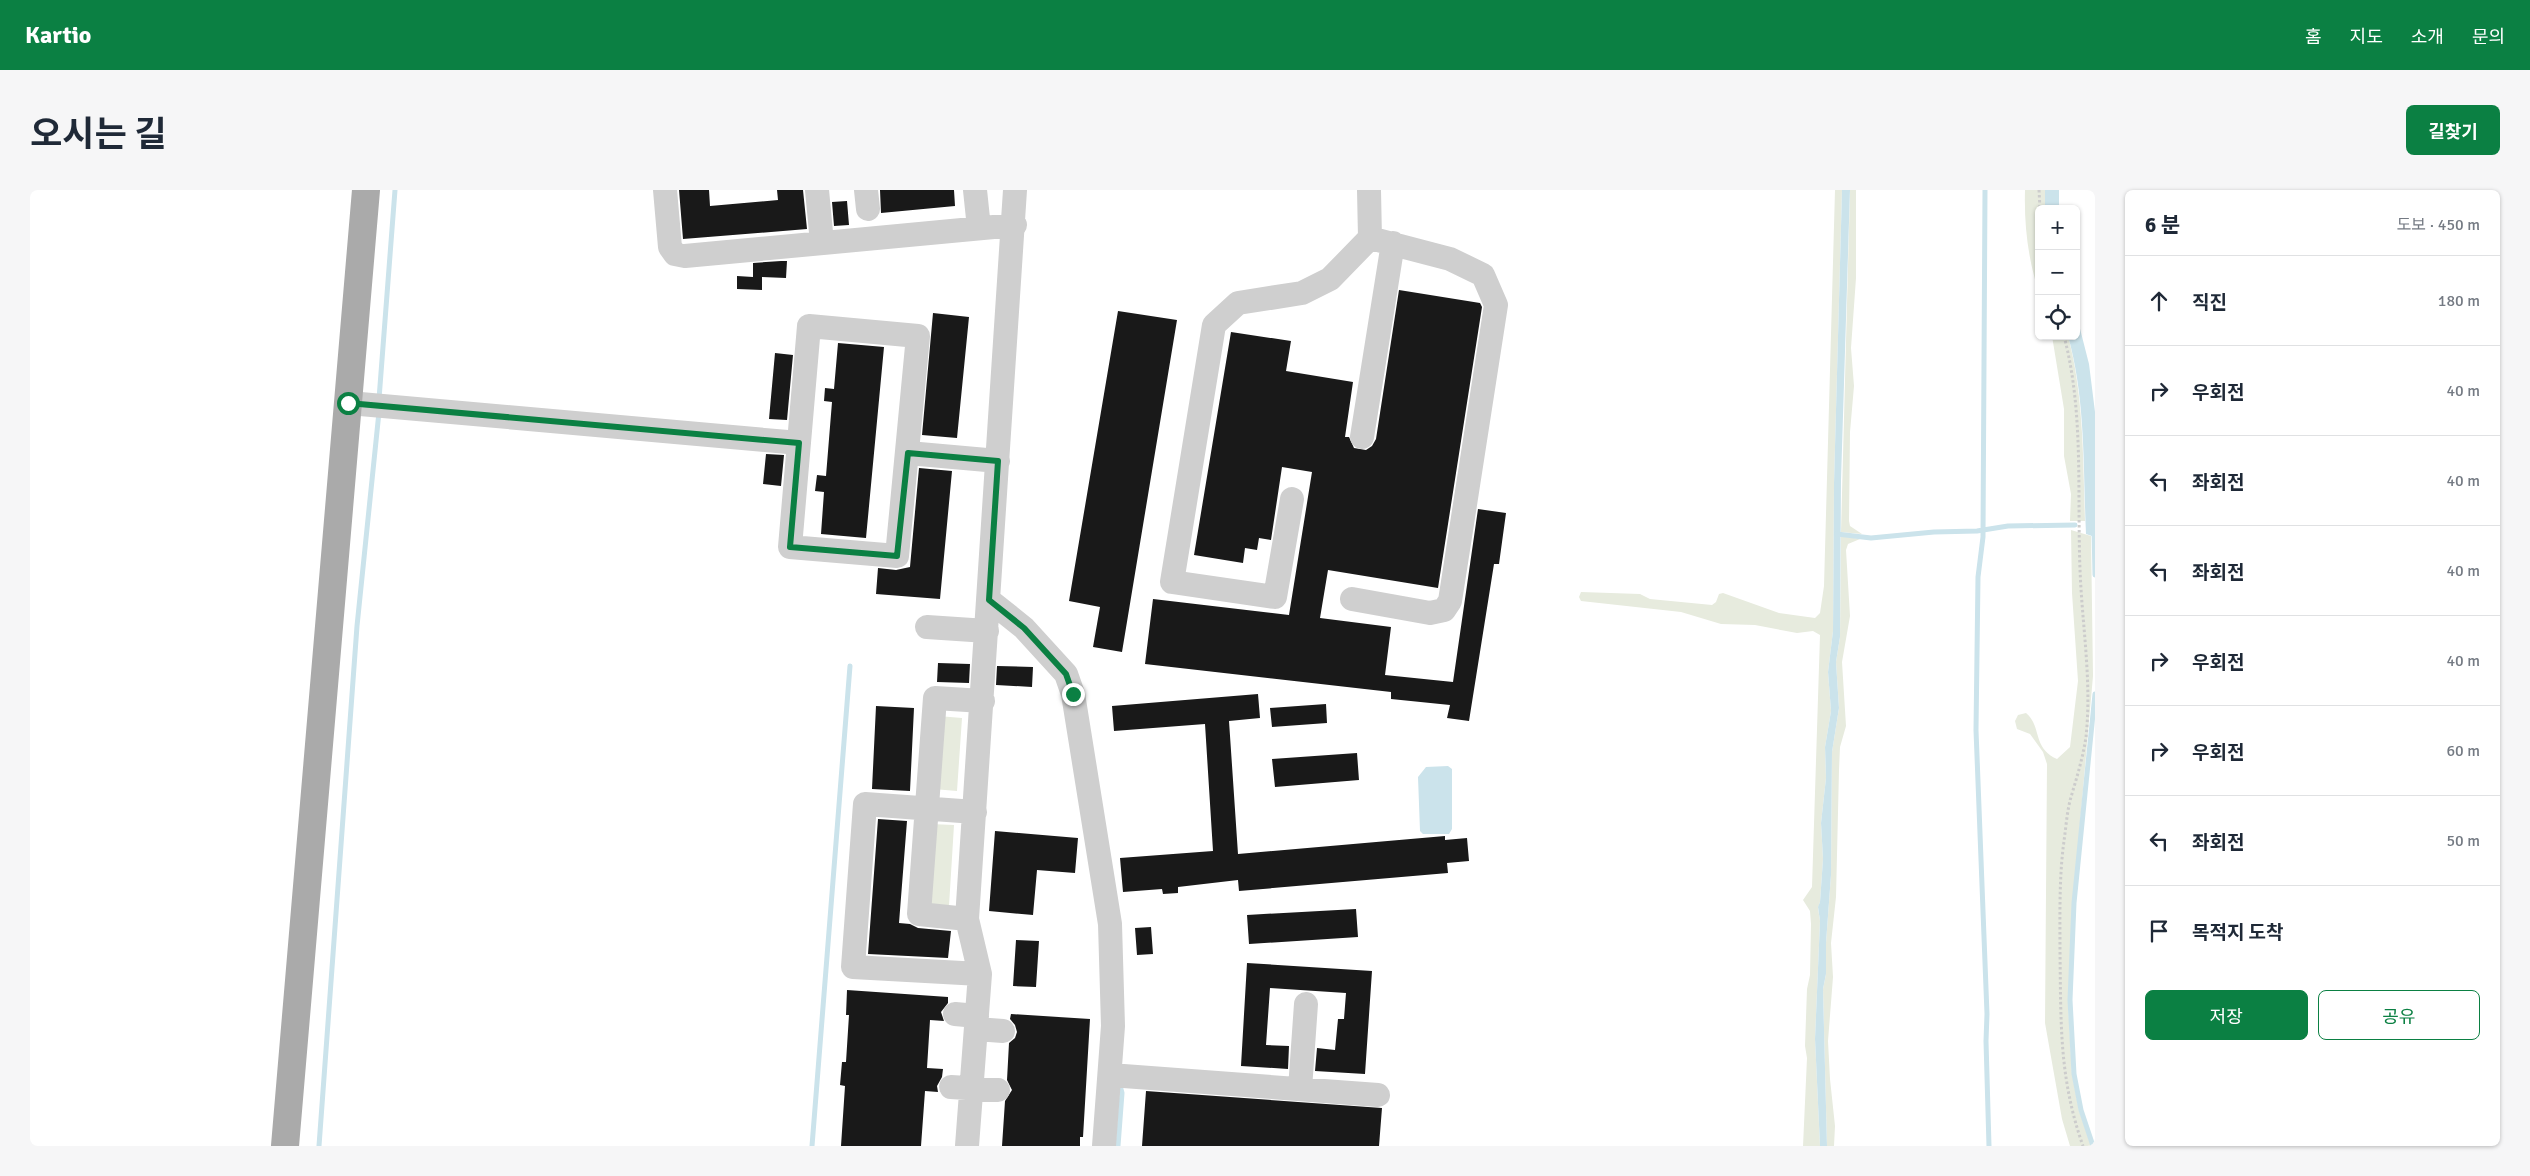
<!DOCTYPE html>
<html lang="ko">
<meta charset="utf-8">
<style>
:root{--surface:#fff;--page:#f6f6f7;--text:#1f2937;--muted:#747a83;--line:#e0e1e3;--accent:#0b8043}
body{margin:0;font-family:Signika,"Noto Sans KR",sans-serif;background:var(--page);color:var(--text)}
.controls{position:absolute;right:15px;top:15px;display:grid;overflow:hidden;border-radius:8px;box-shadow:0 1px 4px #0004}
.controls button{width:45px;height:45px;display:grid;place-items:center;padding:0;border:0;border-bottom:1px solid var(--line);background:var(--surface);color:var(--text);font:25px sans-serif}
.stop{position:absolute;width:15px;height:15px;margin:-11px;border:4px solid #0b8043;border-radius:50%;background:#fff}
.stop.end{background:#0b8043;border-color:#fff;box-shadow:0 1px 5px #0008}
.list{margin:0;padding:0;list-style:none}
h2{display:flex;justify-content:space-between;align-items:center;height:65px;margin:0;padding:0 20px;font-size:21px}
h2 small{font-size:16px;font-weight:400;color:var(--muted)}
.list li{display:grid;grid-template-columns:32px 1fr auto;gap:15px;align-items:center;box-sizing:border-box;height:90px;padding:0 20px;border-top:1px solid var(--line)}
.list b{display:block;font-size:19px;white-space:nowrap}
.list em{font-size:16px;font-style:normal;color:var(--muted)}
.actions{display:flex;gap:10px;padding:15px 20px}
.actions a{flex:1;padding:11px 0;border:1px solid var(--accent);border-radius:8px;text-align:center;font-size:18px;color:var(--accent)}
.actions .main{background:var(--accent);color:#fff}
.icon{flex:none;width:28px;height:28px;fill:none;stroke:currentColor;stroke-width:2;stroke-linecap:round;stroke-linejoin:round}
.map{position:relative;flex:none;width:2065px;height:956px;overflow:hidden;border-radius:8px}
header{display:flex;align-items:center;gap:30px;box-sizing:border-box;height:70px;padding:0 25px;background:var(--accent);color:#fff}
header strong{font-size:24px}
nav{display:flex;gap:28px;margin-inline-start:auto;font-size:18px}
.intro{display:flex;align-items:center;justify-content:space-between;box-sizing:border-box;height:120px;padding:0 30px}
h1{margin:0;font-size:35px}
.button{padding:12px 22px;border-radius:8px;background:var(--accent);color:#fff;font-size:18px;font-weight:700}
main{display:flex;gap:30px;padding:0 30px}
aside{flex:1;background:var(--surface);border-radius:8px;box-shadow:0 1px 4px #0004}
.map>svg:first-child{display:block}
.green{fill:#e7ebde}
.water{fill:#cbe3eb}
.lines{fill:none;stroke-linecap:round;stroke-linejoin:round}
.stream{stroke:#cbe3eb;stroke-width:5}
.building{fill:#191919}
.path{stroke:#ccc;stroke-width:3;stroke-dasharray:2.5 2.5;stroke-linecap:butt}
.minor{stroke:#cfcfcf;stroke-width:24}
.major{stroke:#aaa;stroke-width:28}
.route{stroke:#0b8043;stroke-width:6}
</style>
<header>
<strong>Kartio</strong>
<nav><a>홈</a><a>지도</a><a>소개</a><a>문의</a></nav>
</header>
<div class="intro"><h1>오시는 길</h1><a class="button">길찾기</a></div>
<main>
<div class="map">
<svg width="2065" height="956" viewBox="0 0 2065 956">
<rect width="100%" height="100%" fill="#fff"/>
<path class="green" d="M1805,0H1812L1804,293L1803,441L1798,482L1801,521L1795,557L1796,588L1791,633L1793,669L1790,712L1788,718L1790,731L1785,849L1790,956H1773L1777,868L1775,856L1777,799L1780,785L1781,734L1780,721L1773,710L1782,697L1790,445L1783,441L1767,443L1725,435L1691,434L1651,422L1551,411L1549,407L1551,402L1610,404L1620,409L1682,415L1686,412L1689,404L1693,403L1749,423L1785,428L1790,423L1794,396Z
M1820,0H1826V88L1821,158L1824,196L1820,242L1819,331L1820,336L1832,344L1811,342Z
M1995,0H2015V19H2009V103C1998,69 1994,36 1995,0Z
M2022,146H2038C2054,207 2053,269 2055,331H2040L2041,304L2034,266V219Z
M2041,340L2061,346L2063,486L2043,713L2038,812L2042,884L2049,920L2061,956H2040L2032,929L2015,833L2017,574L2013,562L2000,544L1987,539L1985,531L1988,525L1996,523C2012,536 2002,558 2027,569L2040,557L2048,491L2042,403Z
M1811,346L1830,349L1818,354L1816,360L1820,426L1812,472L1816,536L1810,557L1809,580L1806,707L1801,753L1803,787L1798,851L1800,889L1805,936L1804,956H1797L1793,799L1796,784V753L1801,685L1802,562L1809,518L1806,472L1810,447Z
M908,526L932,528L927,601L903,599Z
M900,634L924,635L919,716L894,714Z"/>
<path class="water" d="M1812,0H1820L1811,290L1810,447L1806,472L1809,518L1802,562L1801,685L1796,753V784L1793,799L1797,956H1790L1785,849L1790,731L1788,717L1790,712L1793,669L1791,633L1796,588L1795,557L1801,521L1798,482L1803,441L1804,293Z
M2015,0H2029V19H2015Z
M2046,123L2059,174L2065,222V347L2056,344C2053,278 2056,210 2038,146H2046Z
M1418,576L1422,579V639L1419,644H1393L1390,641L1388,587L1396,577Z"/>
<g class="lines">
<path class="stream" d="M1955,0L1953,347L1948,387L1946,540L1957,824L1956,851L1959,956
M349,209L365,0
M2064,340L2065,385
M1807,344L1841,348L1904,342L1947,341L1978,336L2045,335
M289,956L327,436L349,222
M782,956L820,476
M1088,956L1092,903L1089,892
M2063,956L2051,920L2044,884L2040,810L2044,713L2065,504"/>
</g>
<path class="building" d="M649,0H679L680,16L748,10L747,0H773L777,39L653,49Z
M850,0H924L925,16L851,23Z
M817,11L819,35L804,36L802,12Z
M751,71H757L756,88L732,87V100L707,99V86L723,87V73Z
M1369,100L1450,113L1452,117L1408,398L1298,380L1290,428L1361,437L1355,485L1423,492L1448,319L1476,323L1469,374H1464L1439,531L1417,528L1420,515L1361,509V502L1115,474L1123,409L1259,425L1282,282L1252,277L1241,350L1229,348L1227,360L1215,358L1213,373L1164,365L1201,142L1261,151L1256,181L1323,192L1315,247H1319L1324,258L1336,260L1342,256L1346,249Z
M1088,121L1147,130L1092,462L1063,457L1070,417L1039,411Z
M903,123L939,127L927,248L892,245Z
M808,153L854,157L836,348L791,344L794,302L785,301L787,285L796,286L802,212L794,211L795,198L804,199Z
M745,163L763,165L757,230L739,229Z
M736,264L754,265L751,296L733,294Z
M889,278L922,281L910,409L846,404L848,378L866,380L880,377Z
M908,473L940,474L939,493L907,492Z
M967,476L1003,477L1002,497L966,495Z
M1228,504L1230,528L1199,531L1208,664L1415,646V650L1437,648L1439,671L1417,673L1418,683L1209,701L1208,690L1148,697V703L1133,704L1132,699L1093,702L1090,668L1183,661L1175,534L1084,541L1082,516Z
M1296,514L1297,533L1242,537L1240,518Z
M846,516L884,518L880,601L842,599Z
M1327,563L1329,590L1245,597L1242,569Z
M848,629L877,631L869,733L880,734L888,738L921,741L918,768L838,764Z
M965,641L1048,648L1045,683L1007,680L1003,725L959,721Z
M1326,719L1328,747L1219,754L1217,725Z
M1121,737L1123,764L1107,765L1105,738Z
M986,750L1009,751L1006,797L983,796Z
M1217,773L1342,781L1335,884L1285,881L1287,858L1305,860L1308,829H1314L1316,803L1240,798L1236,855L1259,856L1258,879L1211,876Z
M817,800L918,807V813L911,822L914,831L900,830L897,878L913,879L912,887L907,896L908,902L895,901L891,956H811L815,896L810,895L812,872H816L819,825H816Z
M981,824L1060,829L1053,947H1050V956H972L975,911L982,900L977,890L979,853L985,848L987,842L985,835L980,829Z
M1116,901L1352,918L1349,956H1112Z"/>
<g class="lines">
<path class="path" d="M2009,0L2010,19
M2034,146C2054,222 2047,302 2050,379C2052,435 2062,491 2056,547C2053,567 2047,587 2041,607C2037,621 2036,637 2034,651C2029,687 2030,725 2030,762C2031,833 2029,888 2053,956"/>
<path class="minor" d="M635,0L640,57L645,64L655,66L985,35
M787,0L792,53
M836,0L838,19
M945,0L949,38
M1339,0L1340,48
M779,136L888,146L867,366L760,357Z
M319,213L769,253
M1332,247L1363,53
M878,263L968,271
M1262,309L1245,407L1142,392L1184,135L1208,113L1272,103L1300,89L1340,48L1420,69L1453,85L1466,115L1420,411L1414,420L1400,423L1322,409
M959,410L994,438L1036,484L1043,504L1080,734L1083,836L1074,956
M897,437L957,441
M945,622L835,614L823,777L950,784
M937,729L889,724L905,508L953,511
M925,824L947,826
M946,839L973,841
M1080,885L1348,905
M921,897L968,900
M1270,899L1276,814
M937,956L950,784L937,729L985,0"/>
<path class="major" d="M255,956L336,0"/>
</g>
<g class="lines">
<path class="route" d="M318,213L769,253L760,357L867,366L878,263L968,271L959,410L994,438L1036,484L1043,504"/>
</g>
</svg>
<div class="controls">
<button>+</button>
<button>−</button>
<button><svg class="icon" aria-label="locate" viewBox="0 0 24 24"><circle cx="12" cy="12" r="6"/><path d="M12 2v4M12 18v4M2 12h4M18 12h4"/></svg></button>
</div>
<div class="stop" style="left:318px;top:213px"></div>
<div class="stop end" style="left:1043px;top:504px"></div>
</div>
<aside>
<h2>6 분<small>도보 · 450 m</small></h2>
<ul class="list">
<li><svg class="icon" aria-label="ahead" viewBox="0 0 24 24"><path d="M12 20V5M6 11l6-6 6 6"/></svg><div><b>직진</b></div><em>180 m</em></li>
<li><svg class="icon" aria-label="right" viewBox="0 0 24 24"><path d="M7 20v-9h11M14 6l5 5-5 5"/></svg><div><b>우회전</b></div><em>40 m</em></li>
<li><svg class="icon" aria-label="left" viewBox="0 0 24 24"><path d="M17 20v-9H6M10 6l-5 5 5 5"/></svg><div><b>좌회전</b></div><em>40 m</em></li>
<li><svg class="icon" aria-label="left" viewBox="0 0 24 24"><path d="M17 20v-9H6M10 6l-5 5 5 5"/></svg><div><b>좌회전</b></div><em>40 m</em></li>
<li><svg class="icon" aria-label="right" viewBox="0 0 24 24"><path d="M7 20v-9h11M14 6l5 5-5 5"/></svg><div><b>우회전</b></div><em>40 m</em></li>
<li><svg class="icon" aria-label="right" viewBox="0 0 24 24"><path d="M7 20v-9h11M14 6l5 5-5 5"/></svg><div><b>우회전</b></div><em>60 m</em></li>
<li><svg class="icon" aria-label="left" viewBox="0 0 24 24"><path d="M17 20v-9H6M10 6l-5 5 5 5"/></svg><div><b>좌회전</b></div><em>50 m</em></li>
<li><svg class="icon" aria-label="arrive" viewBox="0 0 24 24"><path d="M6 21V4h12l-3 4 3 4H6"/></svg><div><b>목적지 도착</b></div></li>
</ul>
<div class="actions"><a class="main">저장</a><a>공유</a></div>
</aside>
</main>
